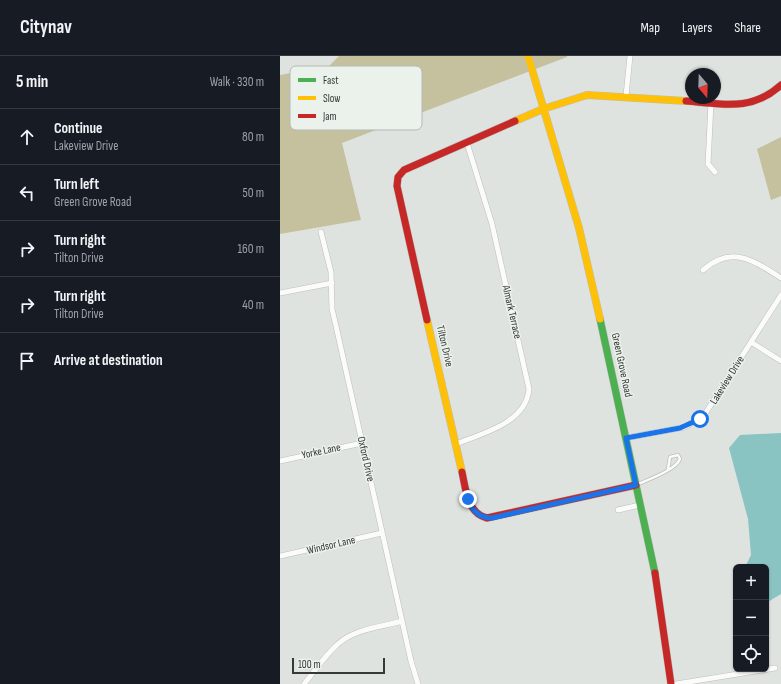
<!DOCTYPE html>
<meta charset="utf-8">
<style>
:root{--surface:#171b24;--page:#242831;--text:#f1f3f6;--muted:#9ea1a6;--line:#363941}
body{margin:0;font-family:"Sofia Sans Condensed",sans-serif;background:var(--page);color:var(--text)}
.controls{position:absolute;right:12px;bottom:12px;display:grid;overflow:hidden;border-radius:6px;box-shadow:0 1px 3px #0004}
.controls button{width:36px;height:36px;display:grid;place-items:center;padding:0;border:0;border-bottom:1px solid var(--line);background:var(--surface);color:var(--text);font:20px sans-serif}
.compass{position:absolute;left:405px;top:12px;width:36px;height:36px;border-radius:50%;background:var(--surface);box-shadow:0 1px 3px #0004;rotate:161deg}
.scale{position:absolute;left:12px;bottom:10px;width:93px;box-sizing:border-box;padding-left:4px;border:2px solid #363936;border-top:0;font-size:11px;line-height:14px;white-space:nowrap;color:#363936;-webkit-text-stroke:3px #eaf2eb;paint-order:stroke}
.stop{position:absolute;width:12px;height:12px;margin:-9px;border:3px solid #1a73e8;border-radius:50%;background:#fff}
.stop.end{background:#1a73e8;border-color:#fff;box-shadow:0 1px 4px #0008}
.list{margin:0;padding:0;list-style:none}
h2{display:flex;justify-content:space-between;align-items:center;height:52px;margin:0;padding:0 16px;font-size:17px}
h2 small{font-size:13px;font-weight:400;color:var(--muted)}
.list li{display:grid;grid-template-columns:26px 1fr auto;gap:12px;align-items:center;box-sizing:border-box;height:56px;padding:0 16px;border-top:1px solid var(--line)}
.list b{display:block;font-size:15px;white-space:nowrap}
.list p{margin:0;font-size:13px;white-space:nowrap;color:var(--muted)}
.list em{font-size:13px;font-style:normal;color:var(--muted)}
.icon{flex:none;width:22px;height:22px;fill:none;stroke:currentColor;stroke-width:2;stroke-linecap:round;stroke-linejoin:round}
.map{position:relative;flex:none;width:501px;height:628px;overflow:hidden}
header{display:flex;align-items:center;gap:24px;box-sizing:border-box;height:56px;padding:0 20px;background:var(--surface);border-bottom:1px solid var(--line)}
header strong{font-size:19px}
nav{display:flex;gap:22px;margin-inline-start:auto;font-size:14px}
main{display:flex}
aside{flex:1;background:var(--surface)}
.map>svg:first-child{display:block}
.forest{fill:#c5c19f}
.water{fill:#8ac4c2}
.lines{fill:none;stroke-linecap:round;stroke-linejoin:round}
.lane-casing{stroke:#bcbfbc;stroke-width:4}
.street-casing{stroke:#bcbfbc;stroke-width:6}
.fast-casing{stroke:#bcbfbc;stroke-width:8}
.slow-casing{stroke:#bcbfbc;stroke-width:8}
.jam-casing{stroke:#bcbfbc;stroke-width:8}
.lane{stroke:#fafbfa;stroke-width:2.5}
.street{stroke:#fafbfa;stroke-width:5}
.fast{stroke:#4caf50;stroke-width:7}
.slow{stroke:#ffc107;stroke-width:7}
.jam{stroke:#c62828;stroke-width:7}
.route{stroke:#1a73e8;stroke-width:5}
.labels{text-anchor:middle;dominant-baseline:central;stroke-width:3;stroke-linejoin:round;paint-order:stroke}
.street-label{font-size:11px;fill:#363936;stroke:#eaf2eb}
.key{fill:#eaf2eb;stroke:#b4bab5;stroke-width:1}
.key-label{font-size:11px;fill:#363936}
</style>
<header>
<strong>Citynav</strong>
<nav><a>Map</a><a>Layers</a><a>Share</a></nav>
</header>
<main>
<aside>
<h2>5 min<small>Walk · 330 m</small></h2>
<ul class="list">
<li><svg class="icon" aria-label="ahead" viewBox="0 0 24 24"><path d="M12 20V5M6 11l6-6 6 6"/></svg><div><b>Continue</b><p>Lakeview Drive</p></div><em>80 m</em></li>
<li><svg class="icon" aria-label="left" viewBox="0 0 24 24"><path d="M17 20v-9H6M10 6l-5 5 5 5"/></svg><div><b>Turn left</b><p>Green Grove Road</p></div><em>50 m</em></li>
<li><svg class="icon" aria-label="right" viewBox="0 0 24 24"><path d="M7 20v-9h11M14 6l5 5-5 5"/></svg><div><b>Turn right</b><p>Tilton Drive</p></div><em>160 m</em></li>
<li><svg class="icon" aria-label="right" viewBox="0 0 24 24"><path d="M7 20v-9h11M14 6l5 5-5 5"/></svg><div><b>Turn right</b><p>Tilton Drive</p></div><em>40 m</em></li>
<li><svg class="icon" aria-label="arrive" viewBox="0 0 24 24"><path d="M6 21V4h12l-3 4 3 4H6"/></svg><div><b>Arrive at destination</b></div></li>
</ul>
</aside>
<div class="map">
<svg width="501" height="628" viewBox="0 0 501 628">
<rect width="100%" height="100%" fill="#dfe3df"/>
<path class="forest" d="M59,0H287V1L62,87L81,164L0,178V19L49,10Z
M501,81V140L491,144L477,93Z"/>
<path class="water" d="M501,377V538L486,547V511H465L471,499L468,463L449,392L460,379Z"/>
<g class="lines">
<g class="lane-casing">
<path id="lane" d="M356,429C367,424 396,414 400,403L398,399L390,401L388,413"/>
</g>
<g class="street-casing">
<path id="street" d="M346,40L350,0
M431,47L428,108L435,116
M41,176L51,216L52,253L56,270L131,605L138,628
M423,214C452,189 473,204 501,222
M0,237L52,227
M471,286L501,305
M346,382L405,371L425,358L501,239
M176,388C203,377 246,367 249,333L212,168L187,87
M0,405L82,387
M338,454L360,449
M0,500L102,477
M24,628C35,615 45,599 58,588C74,573 102,571 122,565
M396,628L495,612"/>
</g>
<g class="fast-casing">
<path id="fast" d="M320,263L375,517"/>
</g>
<g class="slow-casing">
<path id="slow" d="M248,0L299,172L320,263
M235,65L263,53L307,39L406,45
M147,264L182,416"/>
</g>
<g class="jam-casing">
<path id="jam" d="M406,45C443,48 471,56 501,29
M147,264L117,130L118,121L124,114L235,65
M182,416C186,434 187,457 207,462L356,429
M375,517L391,628"/>
</g>
<use href="#lane" class="lane"/>
<use href="#street" class="street"/>
<use href="#fast" class="fast"/>
<use href="#slow" class="slow"/>
<use href="#jam" class="jam"/>
</g>
<g class="lines">
<path class="route" d="M188,443C192,455 199,462 212,462L356,429L346,382L400,372L420,363"/>
</g>
<g class="labels">
<g class="street-label">
<text transform="translate(232 256) rotate(77)">Almark Terrace</text>
<text transform="translate(165 290) rotate(77)">Tilton Drive</text>
<text transform="translate(342 309) rotate(78)">Green Grove Road</text>
<text transform="translate(447 324) rotate(-58)">Lakeview Drive</text>
<text transform="translate(41 395) rotate(-12)">Yorke Lane</text>
<text transform="translate(86 403) rotate(77)">Oxford Drive</text>
<text transform="translate(51 489) rotate(-13)">Windsor Lane</text>
</g>
</g>
<rect x="10" y="10" width="132" height="64" rx="6" class="key"/>
<rect x="18" y="22" width="18" height="4" fill="#4caf50"/>
<rect x="18" y="40" width="18" height="4" fill="#ffc107"/>
<rect x="18" y="58" width="18" height="4" fill="#c62828"/>
<g class="key-label">
<text x="43" y="28">Fast</text>
<text x="43" y="46">Slow</text>
<text x="43" y="64">Jam</text>
</g>
</svg>
<div class="controls">
<button>+</button>
<button>−</button>
<button><svg class="icon" aria-label="locate" viewBox="0 0 24 24"><circle cx="12" cy="12" r="6"/><path d="M12 2v4M12 18v4M2 12h4M18 12h4"/></svg></button>
</div>
<svg class="compass" viewBox="-18 -18 36 36"><path d="M0-13l5 13h-10z" fill="#e53935"/><path d="M0 13l5-13h-10z" fill="#9ea1a6"/></svg>
<div class="scale">100 m</div>
<div class="stop" style="left:420px;top:363px"></div>
<div class="stop end" style="left:188px;top:443px"></div>
</div>
</main>
